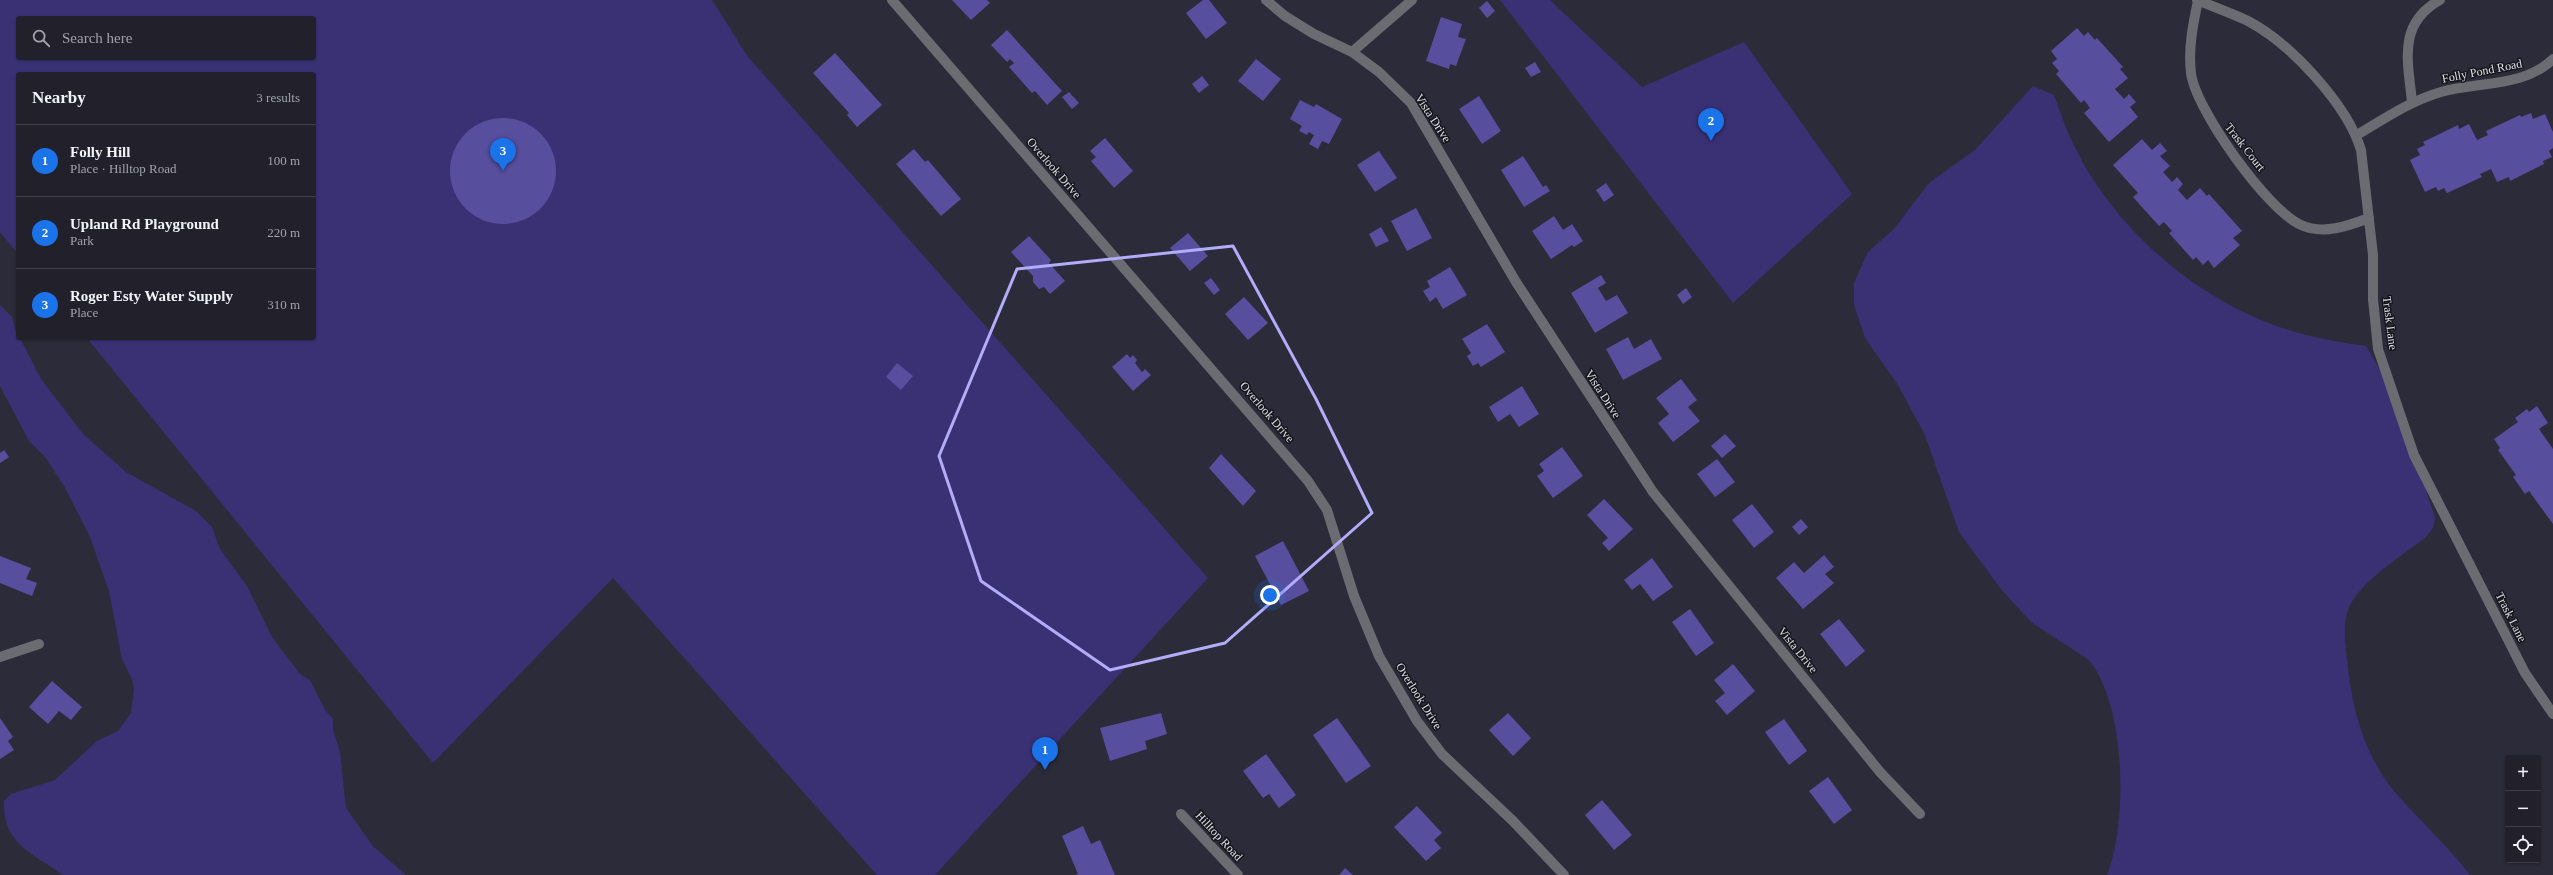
<!DOCTYPE html>
<meta charset="utf-8">
<style>
:root{--surface:#21202b;--page:#2d2d37;--text:#f1f3f6;--muted:#a2a3a9;--line:#3e3e47;--accent:#1a73e8}
body{margin:0;font-family:"Times New Roman",serif;background:var(--page);color:var(--text)}
.controls{position:absolute;right:12px;bottom:12px;display:grid;overflow:hidden;border-radius:4px;box-shadow:0 1px 3px #0004}
.controls button{width:36px;height:36px;display:grid;place-items:center;padding:0;border:0;border-bottom:1px solid var(--line);background:var(--surface);color:var(--text);font:20px sans-serif}
.you{position:absolute;left:1270px;top:595px;width:14px;height:14px;margin:-10px;border:3px solid #fff;border-radius:50%;background:#1a73e8;box-shadow:0 0 0 6px #1a73e833}
.badge{display:grid;place-items:center;width:26px;height:26px;border-radius:50%;background:var(--accent);color:#fff;font-size:13px;font-weight:700}
.pin{position:absolute;translate:-50% -33px;filter:drop-shadow(0 1px 2px #0008)}
.pin::after{content:'';position:absolute;top:21px;width:14px;height:12px;background:inherit;clip-path:polygon(0 0,100% 0,50% 100%)}
.list{margin:0;padding:0;list-style:none}
h2{display:flex;justify-content:space-between;align-items:center;height:52px;margin:0;padding:0 16px;font-size:17px}
h2 small{font-size:13px;font-weight:400;color:var(--muted)}
.list li{display:grid;grid-template-columns:26px 1fr auto;gap:12px;align-items:center;box-sizing:border-box;height:72px;padding:0 16px;border-top:1px solid var(--line)}
.list b{display:block;font-size:15px;white-space:nowrap}
.list p{margin:0;font-size:13px;white-space:nowrap;color:var(--muted)}
.list em{font-size:13px;font-style:normal;color:var(--muted)}
.icon{flex:none;width:22px;height:22px;fill:none;stroke:currentColor;stroke-width:2;stroke-linecap:round;stroke-linejoin:round}
.map{position:relative;flex:none;width:2553px;height:875px;overflow:hidden}
.search{position:absolute;background:var(--surface);box-shadow:0 1px 3px #0004;left:16px;top:16px;width:300px;height:44px;display:flex;align-items:center;gap:10px;box-sizing:border-box;padding:0 14px;border-radius:4px;color:var(--muted);font-size:15px}
.panel{position:absolute;background:var(--surface);box-shadow:0 1px 3px #0004;left:16px;top:72px;width:300px;height:268px;border-radius:4px}
.map>svg:first-child{display:block}
.green{fill:#3a3175;fill-rule:evenodd}
.building{fill:#574e9e}
.lines{fill:none;stroke-linecap:round;stroke-linejoin:round}
.minor{stroke:#6b6b72;stroke-width:10}
.marked{fill:none;stroke:#b1adfa;stroke-width:3;stroke-linejoin:round}
.labels{text-anchor:middle;dominant-baseline:central;stroke-width:3;stroke-linejoin:round;paint-order:stroke}
.street-label{font-size:12px;fill:#e0e0ea;stroke:#15151b}
</style>
<div class="map">
<svg width="2553" height="875" viewBox="0 0 2553 875">
<rect width="100%" height="100%" fill="#2c2b39"/>
<path class="green" d="M0,0H712L748,57L1208,578L935,875H877L613,578L433,763L87,338H314V74H18V254L0,232ZM18,18H314V58H18Z
M1500,0H1550L1642,87L1744,42L1852,194L1733,303Z
M2033,86L2054,95C2059,109 2064,123 2070,137C2107,219 2183,289 2266,322C2298,335 2332,341 2366,346C2399,399 2416,459 2435,518L2433,528L2426,537C2403,555 2364,579 2350,605C2342,622 2345,642 2347,659C2351,706 2364,755 2394,791C2419,820 2447,845 2470,875H2107C2128,822 2126,705 2089,660L2031,622L2000,588L1959,532L1925,435L1898,385L1865,338L1854,305V283L1868,252L1894,229L1929,183L1975,150Z
M0,305L12,317L18,338H20L41,379L83,434L126,472L196,511L212,527L220,549L247,586L272,637L300,674L310,680L325,710L333,719V730L340,752L346,808L373,846L406,875H63C34,854 2,844 4,801L11,794L55,780L97,741L118,731L131,713L134,690L132,679L122,659L109,591L90,537L64,486L45,457L29,441L0,386Z"/>
<path class="building" d="M952,0H987L990,3L971,20Z
M1203,0H1209L1227,23L1206,39L1186,13Z
M1487,1L1495,11L1487,18L1479,8Z
M1441,17L1462,24L1458,37L1466,39L1456,66L1450,64L1449,69L1426,61Z
M2077,28L2084,36L2088,32L2095,40L2097,38L2123,67L2120,69L2128,78L2115,89L2124,99L2129,94L2136,102L2130,107L2138,117L2109,142L2084,113L2090,108L2084,100L2081,103L2056,74L2059,71L2052,63L2057,59L2051,51Z
M1007,30L1062,91L1047,105L1035,91L1032,93L1009,67L1014,63L1010,59L1007,62L991,45Z
M835,53L882,105L857,127L847,115L849,113L813,73Z
M1256,59L1281,79L1263,101L1238,81Z
M1535,62L1541,72L1531,77L1525,68Z
M1202,76L1209,85L1199,93L1192,84Z
M1069,92L1079,103L1072,109L1062,97Z
M1479,96L1501,131L1482,144L1459,109Z
M1300,100L1314,107L1316,104L1342,119L1329,144L1322,141L1318,149L1309,144L1314,135L1309,132L1307,135L1299,131L1302,126L1290,119Z
M2531,113L2533,119L2545,114L2553,132V148L2549,151L2552,157L2543,161L2544,164L2510,181L2509,177L2497,182L2491,169L2480,174L2482,177L2447,193L2444,188L2438,191L2436,187L2425,192L2410,160L2420,155L2417,149L2425,145L2423,142L2458,125L2459,129L2469,124L2477,140L2488,135L2486,131L2520,115L2521,117Z
M450 171a53 53 0 1 1 106 0a53 53 0 1 1-106 0Z
M1105,138L1133,171L1114,188L1091,161L1096,157L1090,151Z
M2142,139L2152,150L2160,143L2167,151L2160,156L2170,166L2163,172L2172,182L2177,177L2183,184L2178,190L2187,200L2200,188L2207,196L2209,194L2242,231L2233,238L2240,245L2214,268L2208,260L2203,265L2196,257L2193,260L2169,233L2172,231L2164,222L2159,226L2133,197L2138,193L2113,165Z
M914,149L925,162L928,160L961,199L941,216L896,164Z
M1379,151L1397,178L1375,192L1357,165Z
M1523,156L1543,187L1546,185L1550,191L1524,207L1501,170Z
M1606,183L1614,195L1604,202L1596,190Z
M1416,208L1432,238L1407,251L1391,221Z
M1554,216L1563,230L1572,224L1583,241L1574,247L1572,245L1551,259L1532,231Z
M1381,227L1389,241L1376,247L1369,234Z
M1188,233L1208,256L1190,271L1170,248Z
M1029,236L1051,260L1049,263L1065,281L1050,294L1044,287L1039,289L1033,282V276L1011,252Z
M1450,267L1467,295L1443,309L1436,297L1430,302L1423,291L1430,287L1427,281Z
M1601,275L1606,283L1598,288L1606,301L1617,295L1628,313L1595,333L1571,293Z
M1211,278L1220,290L1214,295L1204,283Z
M1686,288L1692,297L1683,304L1677,295Z
M1244,297L1268,323L1248,340L1225,314Z
M1487,324L1505,352L1481,367L1478,363L1473,366L1467,356L1471,353L1462,339Z
M1628,337L1634,349L1651,339L1662,359L1623,380L1606,349Z
M1127,354L1130,358L1133,355L1137,360L1135,363L1142,372L1145,369L1151,375L1133,391L1112,367Z
M897,363L913,376L901,390L886,377Z
M1681,379L1697,400L1688,407L1700,421L1673,442L1658,423L1669,414L1656,398Z
M1522,386L1539,414L1519,427L1510,414L1498,422L1489,407Z
M2537,406L2548,423L2539,429L2553,449V524L2529,491L2525,494L2513,477L2516,475L2498,450L2500,448L2494,439L2518,422L2515,418L2527,409L2529,412Z
M1725,434L1736,446L1722,458L1711,446Z
M1562,447L1583,476L1553,498L1537,476L1544,471L1539,464Z
M4,450L9,457L0,463V453Z
M1221,454L1256,491L1243,506L1209,468Z
M1717,459L1735,482L1715,497L1697,474Z
M1604,499L1633,529L1609,551L1602,543L1608,538L1587,515Z
M1752,504L1774,532L1754,548L1732,520Z
M1801,519L1808,527L1799,535L1792,527Z
M1283,541L1309,591L1281,605L1255,556Z
M1824,555L1834,567L1825,574L1834,583L1803,609L1776,578L1794,562L1804,573Z
M0,556L31,568L26,579L37,583L32,596L0,583Z
M1652,558L1673,587L1653,601L1640,584L1632,590L1624,580Z
M1690,609L1714,643L1696,656L1672,622Z
M1839,619L1865,651L1846,667L1820,634Z
M1733,664L1755,691L1727,715L1715,701L1725,693L1714,680Z
M52,681L82,707L71,720L59,711L48,724L29,707Z
M1161,713L1167,734L1145,741L1147,749L1110,761L1100,728Z
M1508,713L1531,738L1513,756L1489,730Z
M0,718L13,737L8,741L14,750L0,759Z
M1337,718L1371,766L1346,783L1313,735Z
M1784,719L1807,751L1789,765L1765,732Z
M1266,754L1296,795L1279,808L1269,794L1263,798L1243,771Z
M1828,777L1852,810L1834,824L1809,791Z
M1602,800L1632,835L1614,850L1585,815Z
M1417,806L1442,833L1434,840L1441,848L1426,861L1394,827Z
M1083,826L1091,844L1100,840L1115,875H1075L1078,874L1062,836Z
M1345,868L1353,875H1339Z"/>
<g class="lines">
<path class="minor" d="M892,0L1308,481L1327,510L1354,596L1379,656L1417,721L1442,754L1513,821L1564,875
M1266,0L1285,16L1314,34L1352,52L1379,72L1411,103L1516,282L1653,492L1880,772L1920,814
M2197,0C2214,7 2231,13 2248,21C2290,43 2347,104 2361,150L2373,255V299L2378,349L2414,455L2525,673L2553,714
M2198,1C2193,24 2188,49 2191,73C2195,109 2268,211 2301,225C2323,235 2348,226 2369,218
M1352,52L1412,0
M2412,102C2408,61 2397,24 2440,0
M2357,135C2384,119 2410,101 2441,92C2479,81 2523,88 2553,59
M0,657L39,644
M1181,814L1238,875"/>
</g>
<path class="marked" d="M1233,246L1316,399L1372,513L1225,643L1110,670L981,581L939,456L1017,269Z"/>
<g class="labels">
<g class="street-label">
<text transform="translate(2482 71) rotate(-11)">Folly Pond Road</text>
<text transform="translate(1433 118) rotate(57)">Vista Drive</text>
<text transform="translate(2245 147) rotate(52)">Trask Court</text>
<text transform="translate(1054 168) rotate(49)">Overlook Drive</text>
<text transform="translate(2390 323) rotate(83)">Trask Lane</text>
<text transform="translate(1603 394) rotate(57)">Vista Drive</text>
<text transform="translate(1267 412) rotate(49)">Overlook Drive</text>
<text transform="translate(2511 617) rotate(63)">Trask Lane</text>
<text transform="translate(1798 650) rotate(51)">Vista Drive</text>
<text transform="translate(1419 696) rotate(58)">Overlook Drive</text>
<text transform="translate(1219 836) rotate(47)">Hilltop Road</text>
</g>
</g>
</svg>
<div class="controls">
<button>+</button>
<button>−</button>
<button><svg class="icon" aria-label="locate" viewBox="0 0 24 24"><circle cx="12" cy="12" r="6"/><path d="M12 2v4M12 18v4M2 12h4M18 12h4"/></svg></button>
</div>
<div class="you"></div>
<div class="pin badge" style="left:1045px;top:770px">1</div>
<div class="pin badge" style="left:1711px;top:141px">2</div>
<div class="pin badge" style="left:503px;top:171px">3</div>
<div class="search"><svg class="icon" aria-label="search" viewBox="0 0 24 24"><circle cx="10" cy="10" r="6"/><path d="M15 15l6 6"/></svg>Search here</div>
<section class="panel">
<h2>Nearby<small>3 results</small></h2>
<ul class="list">
<li><span class="badge">1</span><div><b>Folly Hill</b><p>Place · Hilltop Road</p></div><em>100 m</em></li>
<li><span class="badge">2</span><div><b>Upland Rd Playground</b><p>Park</p></div><em>220 m</em></li>
<li><span class="badge">3</span><div><b>Roger Esty Water Supply</b><p>Place</p></div><em>310 m</em></li>
</ul>
</section>
</div>
